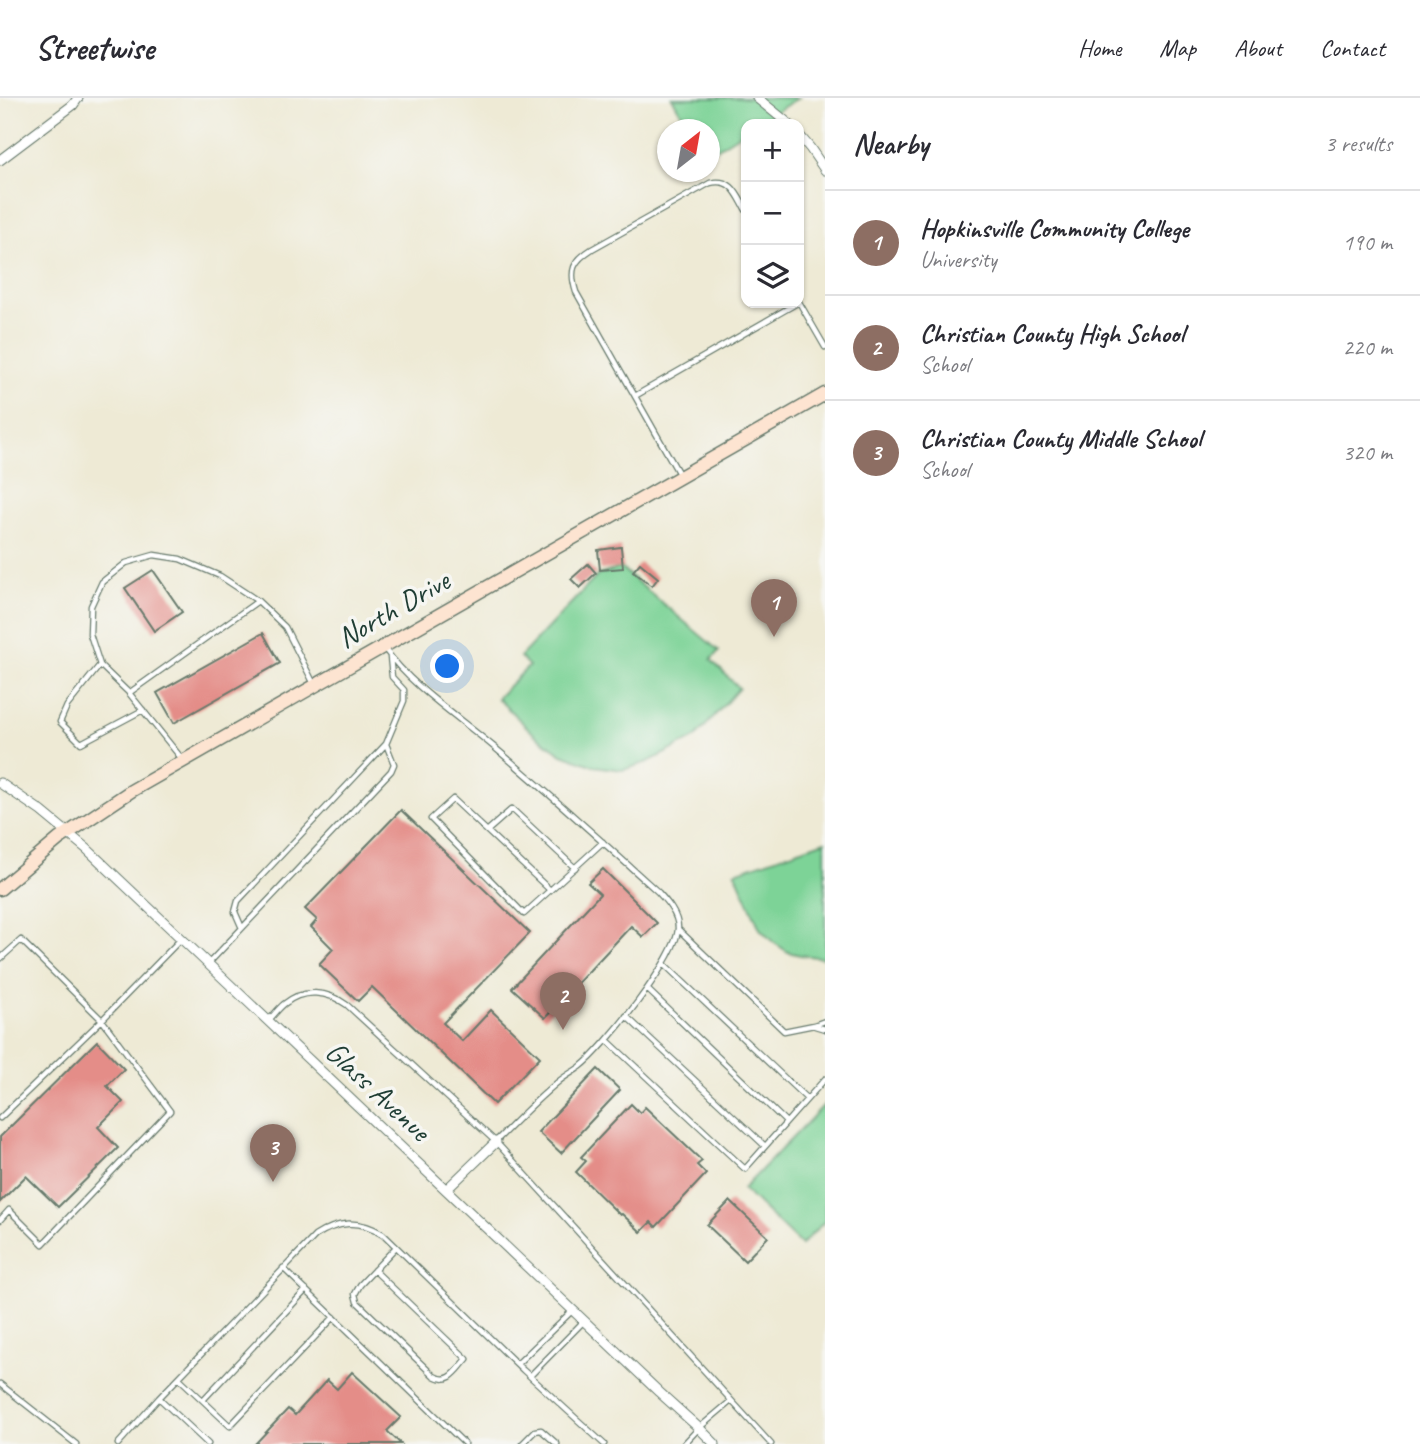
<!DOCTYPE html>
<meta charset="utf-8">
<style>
:root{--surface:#fff;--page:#f2f2f3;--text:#2b2b33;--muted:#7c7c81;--line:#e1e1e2;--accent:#7c3aed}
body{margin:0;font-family:Caveat,sans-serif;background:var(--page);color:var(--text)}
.controls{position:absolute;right:21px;top:21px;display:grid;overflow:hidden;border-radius:14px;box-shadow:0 2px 5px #0004}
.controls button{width:63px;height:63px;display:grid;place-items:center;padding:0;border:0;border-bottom:2px solid var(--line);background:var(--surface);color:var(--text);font:35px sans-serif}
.compass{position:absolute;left:657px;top:21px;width:63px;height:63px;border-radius:50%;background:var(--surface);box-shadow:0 2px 5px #0004;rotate:31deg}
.you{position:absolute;left:448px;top:569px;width:24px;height:24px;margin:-18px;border:5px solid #fff;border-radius:50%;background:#1a73e8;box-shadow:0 0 0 10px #1a73e833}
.badge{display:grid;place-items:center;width:46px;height:46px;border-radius:50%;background:var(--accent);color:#fff;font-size:23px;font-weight:700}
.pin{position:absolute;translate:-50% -58px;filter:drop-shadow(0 2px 4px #0008)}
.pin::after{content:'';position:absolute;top:37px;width:24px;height:21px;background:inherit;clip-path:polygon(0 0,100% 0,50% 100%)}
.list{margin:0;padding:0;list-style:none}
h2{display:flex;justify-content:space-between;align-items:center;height:91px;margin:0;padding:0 28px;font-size:30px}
h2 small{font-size:23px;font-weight:400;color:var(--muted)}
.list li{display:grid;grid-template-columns:46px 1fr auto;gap:21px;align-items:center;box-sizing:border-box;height:105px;padding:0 28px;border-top:2px solid var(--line)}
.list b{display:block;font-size:26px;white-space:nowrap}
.list p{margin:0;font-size:23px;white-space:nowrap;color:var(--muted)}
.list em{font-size:23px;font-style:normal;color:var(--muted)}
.icon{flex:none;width:38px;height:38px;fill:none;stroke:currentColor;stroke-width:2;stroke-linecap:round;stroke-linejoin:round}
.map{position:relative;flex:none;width:825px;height:1346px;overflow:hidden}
header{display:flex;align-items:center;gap:42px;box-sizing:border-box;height:98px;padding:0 35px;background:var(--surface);border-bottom:2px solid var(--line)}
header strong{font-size:33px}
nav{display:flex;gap:38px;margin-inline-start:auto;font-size:24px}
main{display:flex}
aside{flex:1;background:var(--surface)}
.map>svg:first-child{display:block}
.green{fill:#7dd397;stroke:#4e8866;stroke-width:2}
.building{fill:#e48d88}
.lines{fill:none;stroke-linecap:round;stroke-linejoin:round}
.lane-casing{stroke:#677a6c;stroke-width:7}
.street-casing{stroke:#677a6c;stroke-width:11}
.secondary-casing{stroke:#677a6c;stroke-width:15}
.lane{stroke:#fff;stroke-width:4.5}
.street{stroke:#fff;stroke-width:9}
.secondary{stroke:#fde4d1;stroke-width:12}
.labels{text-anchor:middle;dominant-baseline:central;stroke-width:7;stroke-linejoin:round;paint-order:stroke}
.street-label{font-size:30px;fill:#1f3d34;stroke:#f6f6f2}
</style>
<header>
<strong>Streetwise</strong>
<nav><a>Home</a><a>Map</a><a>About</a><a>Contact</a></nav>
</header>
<main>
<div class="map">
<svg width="825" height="1346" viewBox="0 0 825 1346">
<rect width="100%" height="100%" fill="#f6f6f2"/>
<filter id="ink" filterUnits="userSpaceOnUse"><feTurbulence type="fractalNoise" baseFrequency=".0143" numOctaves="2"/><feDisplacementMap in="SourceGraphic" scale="14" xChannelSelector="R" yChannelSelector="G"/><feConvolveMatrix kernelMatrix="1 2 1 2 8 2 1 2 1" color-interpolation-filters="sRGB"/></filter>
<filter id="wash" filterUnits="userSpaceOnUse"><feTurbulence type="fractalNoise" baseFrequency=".00686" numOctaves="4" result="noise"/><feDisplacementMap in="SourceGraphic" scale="28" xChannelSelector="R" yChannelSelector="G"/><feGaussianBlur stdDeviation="1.57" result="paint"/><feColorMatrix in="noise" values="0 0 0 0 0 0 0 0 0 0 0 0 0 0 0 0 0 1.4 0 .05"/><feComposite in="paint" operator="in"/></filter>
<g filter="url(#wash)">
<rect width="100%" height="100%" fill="#eeead5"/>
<path class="green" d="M672,0H798L756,26H746V32L710,55V32L691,31Z
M621,470L719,553L711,562L739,590L695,640L648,664L623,672L594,668L562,656L535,637L497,600L529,568L520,559L598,477Z
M825,743V860L800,857L788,854L773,844L760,831L735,774Z
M825,1006V1123L801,1147L743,1091Z"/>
<g id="blocks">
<path class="building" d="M621,449L623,470L600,472L598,452Z
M640,465L658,480L652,488L633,473Z
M588,466L596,475L580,490L571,481Z
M153,472L182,514L154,533L125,490Z
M263,535L280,565L174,625L157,595Z
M401,712L530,835L443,925L462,943L491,912L540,959L494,1006L372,889L358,903L319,866L333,851L311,829L317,822L305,811Z
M603,771L657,825L643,839L631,828L545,920L512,890L600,796L588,785Z
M97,943L124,971L107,988L123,1004L98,1029L118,1050L58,1109L26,1078L0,1104V1039Z
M598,971L620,992L561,1055L538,1034Z
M631,1006L640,1015L645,1009L702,1063L697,1067L706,1076L656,1129L651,1124L641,1134L622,1116L620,1117L576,1074L586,1063L581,1059Z
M730,1103L768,1139L745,1163L707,1127Z
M352,1274L401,1319L387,1333L401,1346H255L288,1311L295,1317L327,1282L337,1291Z"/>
</g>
</g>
<g filter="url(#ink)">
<use href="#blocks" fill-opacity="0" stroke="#677a6c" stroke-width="2"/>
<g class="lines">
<g class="lane-casing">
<path id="lane" d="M799,204L825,249
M635,298L799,204
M679,376L576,194C569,172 573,163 592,151L710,85C732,80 737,96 746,112
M384,550C413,590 456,617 494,649C550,696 604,745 658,794C667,804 678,816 678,830C678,858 604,951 580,969C573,974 565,978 558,984C536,1002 516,1023 496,1043
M100,567L67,608L60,624L81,645L143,612
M129,595L258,503
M182,661L129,595L100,567L90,536L91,508L102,484L126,465L154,457L180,461L220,478L258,503L285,529L314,586
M487,733L512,711L575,770
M550,792L453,701L431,721L524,816L603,744
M242,830L235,814L238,803L386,646L404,603V592L392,579L390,559
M678,831L784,933L814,927L825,923
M0,861L21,842L102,922L170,1013L43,1146L9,1112L0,1122
M208,866L391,673L394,666L386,646
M664,866L807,1001
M647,891L786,1024
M626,918L765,1048
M268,923C273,918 278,911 284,906C303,890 328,893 347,907L496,1044L771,1346
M815,928L825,931
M607,942L745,1071L825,981
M0,1020L102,922L181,841
M283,1170L465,1346
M374,1172L467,1261C457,1272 450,1287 434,1278L357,1204L355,1196L360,1187L396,1149
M517,1266L573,1212
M530,1278L583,1224
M179,1280L230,1328L334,1219
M0,1286L76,1346
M159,1300L208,1346
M203,1302L306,1192
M118,1346L159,1300L315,1138C338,1123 359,1121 383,1136L523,1272L604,1346
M522,1346L535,1333L541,1332L557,1346
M684,1346L699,1330L731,1303"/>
</g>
<g class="street-casing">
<path id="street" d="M757,0L789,26
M799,37L810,50L825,72
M0,62L73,7L78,0
M0,685L41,713L87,751L659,1294L699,1330L715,1346
M446,1092L496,1044"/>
</g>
<g class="secondary-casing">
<path id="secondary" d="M0,791L59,741L131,693L825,296"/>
</g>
<use href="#lane" class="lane"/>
<use href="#street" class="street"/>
<use href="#secondary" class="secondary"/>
</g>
</g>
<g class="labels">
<g class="street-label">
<text transform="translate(393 511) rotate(-30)">North Drive</text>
<text transform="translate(378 993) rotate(43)">Glass Avenue</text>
</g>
</g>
</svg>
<div class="controls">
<button>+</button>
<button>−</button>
<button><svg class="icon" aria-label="layers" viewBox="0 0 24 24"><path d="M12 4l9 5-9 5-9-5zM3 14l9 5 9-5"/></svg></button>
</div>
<svg class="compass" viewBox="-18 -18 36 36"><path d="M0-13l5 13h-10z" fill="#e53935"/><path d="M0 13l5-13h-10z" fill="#7c7c81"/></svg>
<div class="you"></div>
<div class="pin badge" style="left:774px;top:539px;background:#8d6e63">1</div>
<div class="pin badge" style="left:563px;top:932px;background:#8d6e63">2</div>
<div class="pin badge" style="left:273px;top:1084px;background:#8d6e63">3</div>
</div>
<aside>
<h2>Nearby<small>3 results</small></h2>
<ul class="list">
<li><span class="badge" style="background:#8d6e63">1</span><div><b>Hopkinsville Community College</b><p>University</p></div><em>190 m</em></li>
<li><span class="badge" style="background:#8d6e63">2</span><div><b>Christian County High School</b><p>School</p></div><em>220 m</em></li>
<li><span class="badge" style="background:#8d6e63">3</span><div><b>Christian County Middle School</b><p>School</p></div><em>320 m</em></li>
</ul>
</aside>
</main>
